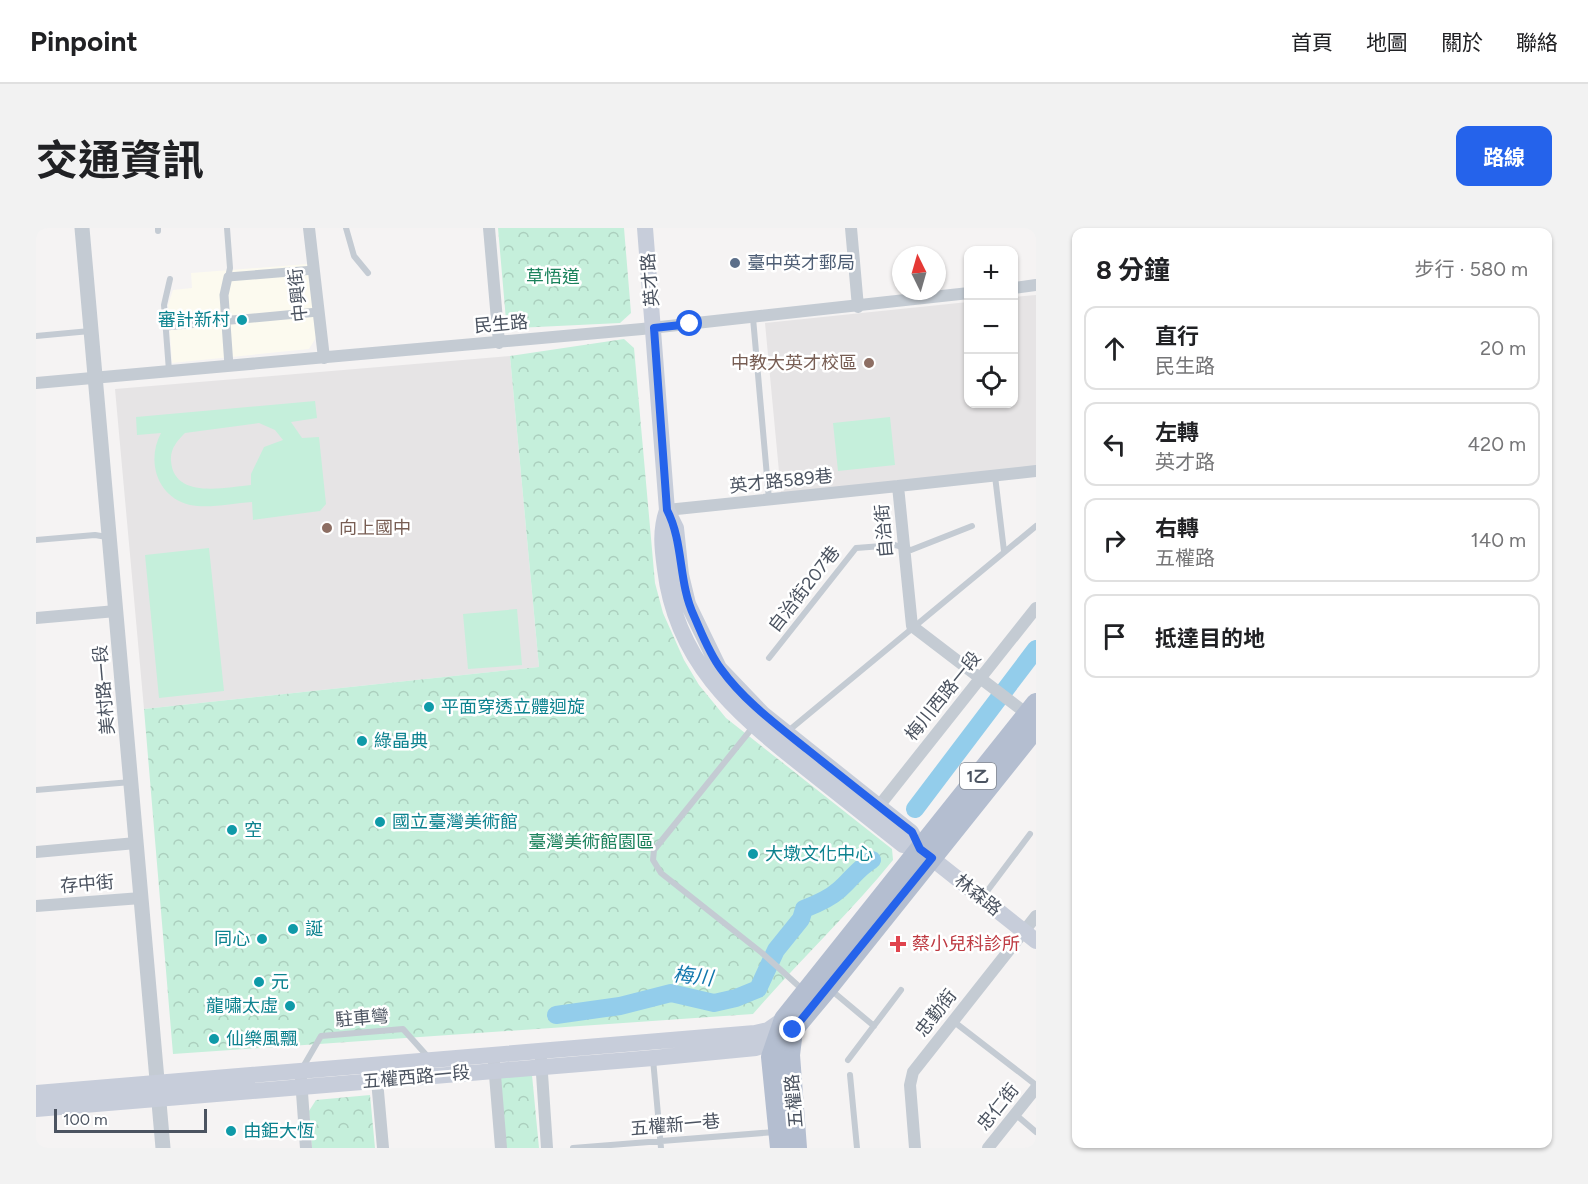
<!DOCTYPE html>
<html lang="zh-TW">
<meta charset="utf-8">
<style>
:root{--surface:#fff;--page:#f2f2f2;--text:#202124;--muted:#757577;--line:#e0e0e0;--accent:#2563eb}
body{margin:0;font-family:Figtree,"Noto Sans TC",sans-serif;background:var(--page);color:var(--text)}
.controls{position:absolute;right:18px;top:18px;display:grid;overflow:hidden;border-radius:12px;box-shadow:0 2px 4px #0004}
.controls button{width:54px;height:54px;display:grid;place-items:center;padding:0;border:0;border-bottom:2px solid var(--line);background:var(--surface);color:var(--text);font:30px sans-serif}
.compass{position:absolute;left:856px;top:18px;width:54px;height:54px;border-radius:50%;background:var(--surface);box-shadow:0 2px 4px #0004;rotate:355deg}
.scale{position:absolute;left:18px;bottom:15px;width:153px;box-sizing:border-box;padding-left:6px;border:3px solid #4b5360;border-top:0;font-size:16px;line-height:21px;white-space:nowrap;color:#4b5360;-webkit-text-stroke:4px #fff;paint-order:stroke}
.stop{position:absolute;width:18px;height:18px;margin:-14px;border:4px solid #2563eb;border-radius:50%;background:#fff}
.stop.end{background:#2563eb;border-color:#fff;box-shadow:0 2px 6px #0008}
.list{margin:0;padding:0;list-style:none}
h2{display:flex;justify-content:space-between;align-items:center;height:78px;margin:0;padding:0 24px;font-size:26px}
h2 small{font-size:20px;font-weight:400;color:var(--muted)}
.list li{display:grid;grid-template-columns:39px 1fr auto;gap:18px;align-items:center;box-sizing:border-box;height:84px;margin:0 12px 12px;padding:0 12px;border:2px solid var(--line);border-radius:12px}
.list b{display:block;font-size:22px;white-space:nowrap}
.list p{margin:0;font-size:20px;white-space:nowrap;color:var(--muted)}
.list em{font-size:20px;font-style:normal;color:var(--muted)}
.icon{flex:none;width:33px;height:33px;fill:none;stroke:currentColor;stroke-width:2;stroke-linecap:round;stroke-linejoin:round}
.map{position:relative;flex:none;width:1000px;height:920px;overflow:hidden;border-radius:12px}
header{display:flex;align-items:center;gap:36px;box-sizing:border-box;height:84px;padding:0 30px;background:var(--surface);border-bottom:2px solid var(--line)}
header strong{font-size:28px}
nav{display:flex;gap:33px;margin-inline-start:auto;font-size:21px}
.intro{display:flex;align-items:center;justify-content:space-between;box-sizing:border-box;height:144px;padding:0 36px}
h1{margin:0;font-size:42px}
.button{padding:15px 27px;border-radius:12px;background:var(--accent);color:#fff;font-size:21px;font-weight:700}
main{display:flex;gap:36px;padding:0 36px}
aside{flex:1;background:var(--surface);border-radius:12px;box-shadow:0 2px 4px #0004}
.map>svg:first-child{display:block}
.commercial{fill:#fcfaef}
.education{fill:#e6e4e5}
.forest{fill:url(#forest-crowns)}
.garden{fill:#c5efdb;fill-rule:evenodd}
.lines{fill:none;stroke-linecap:round;stroke-linejoin:round}
.river{stroke:#93cdeb;stroke-width:18}
.service{stroke:#c4cbd3;stroke-width:6}
.pedestrian{stroke:#c4cbd3;stroke-width:9}
.minor{stroke:#c4cbd3;stroke-width:12}
.tertiary{stroke:#c4cbd3;stroke-width:15}
.secondary{stroke:#c7cdda;stroke-width:16}
.primary{stroke:#b4bed0;stroke-width:20}
.route{stroke:#2563eb;stroke-width:8}
.service-dot{fill:#5c6f8a;stroke:#fff;stroke-width:2}
.culture-dot{fill:#0f9aa8;stroke:#fff;stroke-width:2}
.education-dot{fill:#8d6e63;stroke:#fff;stroke-width:2}
.health-dot{fill:#e0444e;stroke:#fff;stroke-width:2}
.labels{text-anchor:middle;dominant-baseline:central;stroke-width:5;stroke-linejoin:round;paint-order:stroke}
.shield{fill:#fff;stroke:#818790;stroke-width:1.5}
.shield-label{font-size:16px;font-weight:bold;fill:#4b5360}
.service-label{font-size:18px;fill:#4e5e75;stroke:#fff;text-anchor:start}
.park-label{font-size:18px;fill:#1b825c;stroke:#fff}
.street-label{font-size:18px;fill:#4b5360;stroke:#fff}
.culture-label{font-size:18px;fill:#0d838f;stroke:#fff;text-anchor:start}
.education-label{font-size:18px;fill:#785e54;stroke:#fff;text-anchor:end}
.health-label{font-size:18px;fill:#be3a42;stroke:#fff;text-anchor:start}
.water-label{font-size:20px;font-style:italic;fill:#1177ad;stroke:#fff}
</style>
<header>
<strong>Pinpoint</strong>
<nav><a>首頁</a><a>地圖</a><a>關於</a><a>聯絡</a></nav>
</header>
<div class="intro"><h1>交通資訊</h1><a class="button">路線</a></div>
<main>
<div class="map">
<svg width="1000" height="920" viewBox="0 0 1000 920">
<defs>
<pattern id="forest-crowns" width="20" height="18" patternUnits="userSpaceOnUse" patternTransform="scale(1.5)"><rect width="20" height="18" fill="#c5efdb"/><path d="M2 6a3 3 0 1 1 6 0M12 15a3 3 0 1 1 6 0" fill="none" stroke="#abcfbe"/></pattern>
</defs>
<rect width="100%" height="100%" fill="#f5f3f3"/>
<path class="commercial" d="M272,36L281,108L273,121L136,135L132,77L137,62L156,60L155,45Z"/>
<path class="education" d="M1000,67V243L745,265L729,95L932,74L933,176H978V69Z
M474,128L503,439L108,481L79,161Z"/>
<path class="forest" d="M462,0H588L595,85L584,95L480,100L470,92Z
M588,111L598,120L619,355L627,385L648,432L663,457L690,490L856,621L857,632C814,685 763,733 717,786L137,826L108,481L503,439L474,128Z
M496,847L503,920H467L461,850Z
M334,867L339,920H276L273,883L280,872Z"/>
<path class="garden" d="M279,173L281,190L255,194L266,210L283,209L290,276L284,283L217,292L216,274C197,275 173,281 154,277C121,269 110,233 125,205L101,207L100,189ZM223,195L239,202L247,212L228,219L215,246V257C190,259 138,272 135,233C134,221 141,213 149,205Z
M854,189L859,237L802,243L797,195Z
M173,320L188,463L123,470L109,327Z
M481,381L486,437L432,441L427,386Z"/>
<g class="lines">
<path class="river" d="M879,581L1000,421
M520,787L584,778L635,765L678,775L700,770L722,761L740,722L765,691L768,681C781,676 793,671 803,662C815,652 822,640 836,632"/>
<path class="service" d="M122,0V3
M191,0L194,40L192,49
M310,0L318,28L332,45
M717,90L733,271
M0,108L54,103
M133,143L128,77L134,51
M959,248L968,323
M0,312L59,307L71,309
M733,430L820,320L859,317L875,322L936,298
M717,499L618,622L617,632L625,645L726,725L767,762
M751,504L1000,298
M0,562L95,554
M946,670L994,606
M795,762L838,798
M917,793L1000,857
M617,831L625,920
M812,832L865,762
M267,839L285,808L367,801L393,830
M814,847L821,920
M979,886L1000,904
M537,920L739,904"/>
<path class="pedestrian" d="M130,98L282,84
M193,138L188,67L192,49L278,42"/>
<path class="minor" d="M273,0L288,130
M453,0L463,115
M815,0L822,79
M978,60L1000,57
M0,155L606,101L933,65
M631,282L862,258
M0,390L80,383
M995,489L876,398L862,258L1000,243
M843,578L1000,380
M0,624L100,615
M0,678L105,670
M505,831L511,920
M458,835L465,920
M265,851L270,920
M341,852L347,920
M879,920L874,857L877,844L1000,688
M952,920L1000,860"/>
<path class="tertiary" d="M46,0L127,920"/>
<path class="secondary" d="M609,0L631,282L640,300L645,347L652,376L683,440L727,486L875,604L884,621L1000,713
M631,282C624,303 626,319 629,341C640,433 698,483 766,537C800,564 833,590 867,617L884,621
M0,865L719,805L732,802L748,791
M0,881L617,830L720,820L742,813"/>
<path class="primary" d="M757,802L754,827L761,920
M742,813L757,802L792,760L1000,500
M744,920L735,829L748,791L1000,475"/>
</g>
<g class="lines">
<path class="route" d="M654,96L618,100L631,282C648,315 642,354 658,388C666,406 673,425 685,441C708,473 741,497 772,522C806,549 841,577 876,604L884,621L896,630L757,802"/>
</g>
<circle class="service-dot" cx="699" cy="35" r="6"/>
<g class="culture-dot">
<circle cx="206" cy="92" r="6"/>
<circle cx="393" cy="479" r="6"/>
<circle cx="326" cy="513" r="6"/>
<circle cx="344" cy="594" r="6"/>
<circle cx="196" cy="602" r="6"/>
<circle cx="717" cy="626" r="6"/>
<circle cx="257" cy="701" r="6"/>
<circle cx="226" cy="711" r="6"/>
<circle cx="223" cy="754" r="6"/>
<circle cx="254" cy="778" r="6"/>
<circle cx="178" cy="811" r="6"/>
<circle cx="195" cy="903" r="6"/>
</g>
<g class="education-dot">
<circle cx="833" cy="135" r="6"/>
<circle cx="291" cy="300" r="6"/>
</g>
<path class="health-dot" d="M859 707h6v6h6v6h-6v6h-6v-6h-6v-6h6z"/>
<g class="labels">
<rect class="shield" x="924" y="535" width="36" height="26" rx="4.5"/>
<g class="shield-label">
<text x="942" y="548">1乙</text>
</g>
<g class="service-label">
<text x="711" y="35">臺中英才郵局</text>
</g>
<g class="park-label">
<text x="517" y="49">草悟道</text>
<text x="555" y="614">臺灣美術館園區</text>
</g>
<g class="street-label">
<text transform="translate(614 52) rotate(-95)">英才路</text>
<text transform="translate(262 67) rotate(-96)">中興街</text>
<text transform="translate(465 96) rotate(-5)">民生路</text>
<text transform="translate(745 253) rotate(-6)">英才路589巷</text>
<text transform="translate(848 303) rotate(-95)">自治街</text>
<text transform="translate(768 361) rotate(-52)">自治街207巷</text>
<text transform="translate(68 462) rotate(-95)">美村路一段</text>
<text transform="translate(907 468) rotate(-51)">梅川西路一段</text>
<text transform="translate(51 656) rotate(-5)">存中街</text>
<text transform="translate(942 667) rotate(39)">林森路</text>
<text transform="translate(900 785) rotate(-52)">忠勤街</text>
<text transform="translate(326 790) rotate(-5)">駐車彎</text>
<text transform="translate(380 849) rotate(-5)">五權西路一段</text>
<text transform="translate(758 873) rotate(-95)">五權路</text>
<text transform="translate(962 879) rotate(-51)">忠仁街</text>
<text transform="translate(639 897) rotate(-5)">五權新一巷</text>
</g>
<g class="culture-label">
<text x="194" y="92" text-anchor="end">審計新村</text>
<text x="405" y="479">平面穿透立體迴旋</text>
<text x="338" y="513">綠晶典</text>
<text x="356" y="594">國立臺灣美術館</text>
<text x="208" y="602">空</text>
<text x="729" y="626">大墩文化中心</text>
<text x="269" y="701">誕</text>
<text x="214" y="711" text-anchor="end">同心</text>
<text x="235" y="754">元</text>
<text x="242" y="778" text-anchor="end">龍嘯太虛</text>
<text x="190" y="811">仙樂風飄</text>
<text x="207" y="903">由鉅大恆</text>
</g>
<g class="education-label">
<text x="821" y="135">中教大英才校區</text>
<text x="303" y="300" text-anchor="start">向上國中</text>
</g>
<g class="health-label">
<text x="876" y="716">蔡小兒科診所</text>
</g>
<g class="water-label">
<text transform="translate(657 748) rotate(6)">梅川</text>
</g>
</g>
</svg>
<div class="controls">
<button>+</button>
<button>−</button>
<button><svg class="icon" aria-label="locate" viewBox="0 0 24 24"><circle cx="12" cy="12" r="6"/><path d="M12 2v4M12 18v4M2 12h4M18 12h4"/></svg></button>
</div>
<svg class="compass" viewBox="-18 -18 36 36"><path d="M0-13l5 13h-10z" fill="#e53935"/><path d="M0 13l5-13h-10z" fill="#757577"/></svg>
<div class="scale">100 m</div>
<div class="stop" style="left:654px;top:96px"></div>
<div class="stop end" style="left:757px;top:802px"></div>
</div>
<aside>
<h2>8 分鐘<small>步行 · 580 m</small></h2>
<ul class="list">
<li><svg class="icon" aria-label="ahead" viewBox="0 0 24 24"><path d="M12 20V5M6 11l6-6 6 6"/></svg><div><b>直行</b><p>民生路</p></div><em>20 m</em></li>
<li><svg class="icon" aria-label="left" viewBox="0 0 24 24"><path d="M17 20v-9H6M10 6l-5 5 5 5"/></svg><div><b>左轉</b><p>英才路</p></div><em>420 m</em></li>
<li><svg class="icon" aria-label="right" viewBox="0 0 24 24"><path d="M7 20v-9h11M14 6l5 5-5 5"/></svg><div><b>右轉</b><p>五權路</p></div><em>140 m</em></li>
<li><svg class="icon" aria-label="arrive" viewBox="0 0 24 24"><path d="M6 21V4h12l-3 4 3 4H6"/></svg><div><b>抵達目的地</b></div></li>
</ul>
</aside>
</main>
